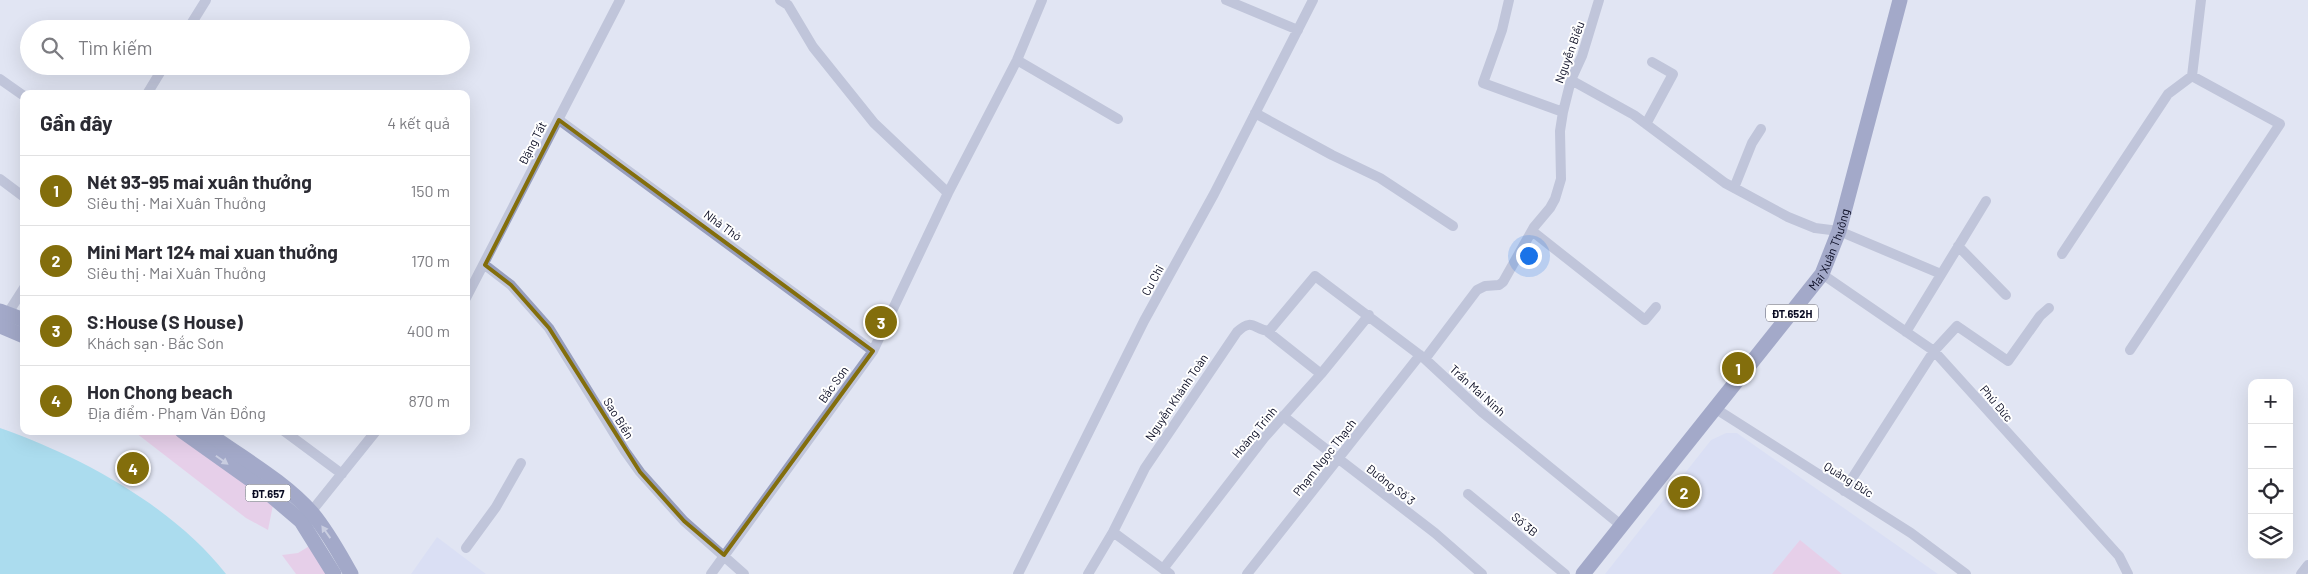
<!DOCTYPE html>
<html lang="vi">
<meta charset="utf-8">
<style>
:root{--surface:#fff;--page:#f7f7f7;--text:#2b2b33;--muted:#7c7c81;--line:#e1e1e2;--accent:#836e0c}
body{margin:0;font-family:Barlow,sans-serif;background:var(--page);color:var(--text)}
.controls{position:absolute;right:15px;bottom:15px;display:grid;overflow:hidden;border-radius:10px;box-shadow:0 5px 20px #0002}
.controls button{width:45px;height:45px;display:grid;place-items:center;padding:0;border:0;border-bottom:1px solid var(--line);background:var(--surface);color:var(--text);font:25px sans-serif}
.you{position:absolute;left:1528px;top:255px;width:18px;height:18px;margin:-12px;border:4px solid #fff;border-radius:50%;background:#1a73e8;box-shadow:0 0 0 8px #1a73e833}
.badge{display:grid;place-items:center;width:32px;height:32px;border-radius:50%;background:var(--accent);color:#fff;font-size:16px;font-weight:700}
.pin{position:absolute;translate:-50% -50%;border:2px solid #fff;box-shadow:0 1px 5px #0006}
.list{margin:0;padding:0;list-style:none}
h2{display:flex;justify-content:space-between;align-items:center;height:65px;margin:0;padding:0 20px;font-size:21px}
h2 small{font-size:16px;font-weight:400;color:var(--muted)}
.list li{display:grid;grid-template-columns:32px 1fr auto;gap:15px;align-items:center;box-sizing:border-box;height:70px;padding:0 20px;border-top:1px solid var(--line)}
.list b{display:block;font-size:19px;white-space:nowrap}
.list p{margin:0;font-size:16px;white-space:nowrap;color:var(--muted)}
.list em{font-size:16px;font-style:normal;color:var(--muted)}
.icon{flex:none;width:28px;height:28px;fill:none;stroke:currentColor;stroke-width:2;stroke-linecap:round;stroke-linejoin:round}
.map{position:relative;flex:none;width:2308px;height:574px;overflow:hidden}
.search{position:absolute;background:var(--surface);box-shadow:0 5px 20px #0002;left:20px;top:20px;width:450px;height:55px;display:flex;align-items:center;gap:12px;box-sizing:border-box;padding:0 18px;border-radius:28px;color:var(--muted);font-size:19px}
.panel{position:absolute;background:var(--surface);box-shadow:0 5px 20px #0002;left:20px;top:90px;width:450px;height:345px;border-radius:10px}
.map>svg:first-child{display:block}
.built{fill:#d1d8f6}
.green{fill:#ecb4de}
.water{fill:#68d0e9}
.lines{fill:none;stroke-linecap:round;stroke-linejoin:round}
.street{stroke:#979ebd;stroke-width:10}
.primary{stroke:#576197;stroke-width:15}
.oneway{fill:#abb0cb}
.marked{fill:none;stroke:#836e0c;stroke-width:4;stroke-linejoin:round}
.labels{text-anchor:middle;dominant-baseline:central;stroke-width:4;stroke-linejoin:round;paint-order:stroke}
.shield{fill:#fff;stroke:#535464;stroke-width:1}
.shield-label{font-size:11px;font-weight:bold;fill:#090b22}
.street-label{font-size:12px;fill:#090b22;stroke:#fff}
</style>
<div class="map">
<svg width="2308" height="574" viewBox="0 0 2308 574">
<rect width="100%" height="100%" fill="#e1e5f3"/>
<path class="built" d="M1726,433H1737L1938,574H1605L1711,440Z
M437,537L486,574H411Z"/>
<path class="green" d="M137,431H175L273,505L268,530L246,518L136,433Z
M1800,540L1842,574H1772Z
M311,545L328,574H296L282,555L298,553Z"/>
<path class="water" d="M0,428C80,456 173,506 226,574H0Z"/>
<g class="lines">
<path class="street" d="M780,0L788,5L813,47L874,123L948,193
M1226,0L1298,30
M1509,0L1502,30L1483,83L1563,112
M188,29L206,0
M1017,60L1118,119
M0,79L24,96
M1571,80L1634,115L1725,183L1788,217L1815,228L1839,231L1941,274
M147,94L164,66
M1255,113L1332,155L1380,178L1453,226
M559,120L873,351
M1646,124L1673,74L1652,62
M0,179L24,197
M1734,188L1752,143L1761,129
M1532,231L1645,320L1656,307
M1958,246L2006,295
M2062,254L2168,94L2192,76
M485,265L511,285L549,328L625,451L640,472L684,521L744,574
M1822,274L1934,351L2119,556L2128,574
M466,298L620,0
M8,313L24,288
M1268,332L1321,374
M1906,332L1986,201
M2130,350L2280,124L2192,76L2201,0
M1425,359L1477,290L1485,286L1499,285L1503,282L1534,227L1550,208L1555,199L1561,179L1560,131L1563,112L1571,80L1582,56L1599,0
M1716,409L1911,533L1966,574
M1283,416L1435,533L1482,574
M284,431L342,474
M1844,491L1934,351L1957,326L2008,361L2040,316L2049,308
M1468,494L1565,574
M311,512L376,431
M1113,532L1170,574
M466,548L496,507L521,463
M1163,569L1264,438L1321,374L1369,315
M711,574L873,351L948,193L1017,60L1042,0
M1018,574L1144,321L1214,194L1313,0
M1088,574L1113,532L1145,468L1237,332C1253,317 1254,330 1269,331L1315,276L1425,359L1482,412L1622,526
M1247,574L1420,355
M2301,574L2308,565"/>
<g class="primary">
<path d="M0,311L24,320"/>
<path d="M0,326L24,336"/>
<path d="M182,431L261,487L301,521L334,574"/>
<path d="M205,431C240,457 283,480 312,513C328,532 339,553 351,574"/>
<path id="s1" d="M1583,574L1822,274L1839,231L1900,0"/>
</g>
</g>
<defs><path id="oneway-solid" d="M-6-.8H1V-3.2L6.5 0L1 3.2V.8H-6Z" transform="scale(1.25)"/></defs>
<g class="oneway">
<use href="#oneway-solid" transform="translate(222 460) rotate(35)"/>
<use href="#oneway-solid" transform="translate(326 532) rotate(-125)"/>
</g>
<path d="M0 0H2308V574H0ZM559,120L873,351L724,555L684,521L640,472L549,328L511,285L485,265Z" fill="#e1e5f3" fill-opacity=".55" fill-rule="evenodd"/>
<path class="marked" d="M559,120L873,351L724,555L684,521L640,472L549,328L511,285L485,265Z"/>
<g class="labels">
<g class="shield">
<rect x="1766" y="304.5" width="52" height="17" rx="4"/>
<rect x="245.5" y="484.5" width="45" height="17" rx="4"/>
</g>
<g class="shield-label">
<text x="1792" y="313">ĐT.652H</text>
<text x="268" y="493">ĐT.657</text>
</g>
<g class="street-label">
<text transform="translate(1569 52) rotate(-70)">Nguyễn Biểu</text>
<text transform="translate(532 143) rotate(-63)">Đặng Tất</text>
<text transform="translate(723 225) rotate(36)">Nhà Thờ</text>
<text stroke="none"><textPath href="#s1" startOffset="409">Mai Xuân Thưởng</textPath></text>
<text transform="translate(1152 280) rotate(-61)">Cu Chi</text>
<text transform="translate(833 384) rotate(-54)">Bắc Sơn</text>
<text transform="translate(1478 390) rotate(42)">Trần Mai Ninh</text>
<text transform="translate(1176 397) rotate(-56)">Nguyễn Khánh Toàn</text>
<text transform="translate(1997 403) rotate(50)">Phú Đức</text>
<text transform="translate(619 418) rotate(58)">Sao Biển</text>
<text transform="translate(1254 432) rotate(-50)">Hoàng Trinh</text>
<text transform="translate(1324 457) rotate(-52)">Phạm Ngọc Thạch</text>
<text transform="translate(1849 479) rotate(32)">Quảng Đức</text>
<text transform="translate(1391 484) rotate(38)">Đường Số 3</text>
<text transform="translate(1525 524) rotate(39)">Số 3B</text>
</g>
</g>
</svg>
<div class="controls">
<button>+</button>
<button>−</button>
<button><svg class="icon" aria-label="locate" viewBox="0 0 24 24"><circle cx="12" cy="12" r="6"/><path d="M12 2v4M12 18v4M2 12h4M18 12h4"/></svg></button>
<button><svg class="icon" aria-label="layers" viewBox="0 0 24 24"><path d="M12 4l9 5-9 5-9-5zM3 14l9 5 9-5"/></svg></button>
</div>
<div class="you"></div>
<div class="pin badge" style="left:1738px;top:368px">1</div>
<div class="pin badge" style="left:1684px;top:492px">2</div>
<div class="pin badge" style="left:881px;top:322px">3</div>
<div class="pin badge" style="left:133px;top:468px">4</div>
<div class="search"><svg class="icon" aria-label="search" viewBox="0 0 24 24"><circle cx="10" cy="10" r="6"/><path d="M15 15l6 6"/></svg>Tìm kiếm</div>
<section class="panel">
<h2>Gần đây<small>4 kết quả</small></h2>
<ul class="list">
<li><span class="badge">1</span><div><b>Nét 93-95 mai xuân thưởng</b><p>Siêu thị · Mai Xuân Thưởng</p></div><em>150 m</em></li>
<li><span class="badge">2</span><div><b>Mini Mart 124 mai xuan thưởng</b><p>Siêu thị · Mai Xuân Thưởng</p></div><em>170 m</em></li>
<li><span class="badge">3</span><div><b>S:House (S House)</b><p>Khách sạn · Bắc Sơn</p></div><em>400 m</em></li>
<li><span class="badge">4</span><div><b>Hon Chong beach</b><p>Địa điểm · Phạm Văn Đồng</p></div><em>870 m</em></li>
</ul>
</section>
</div>
